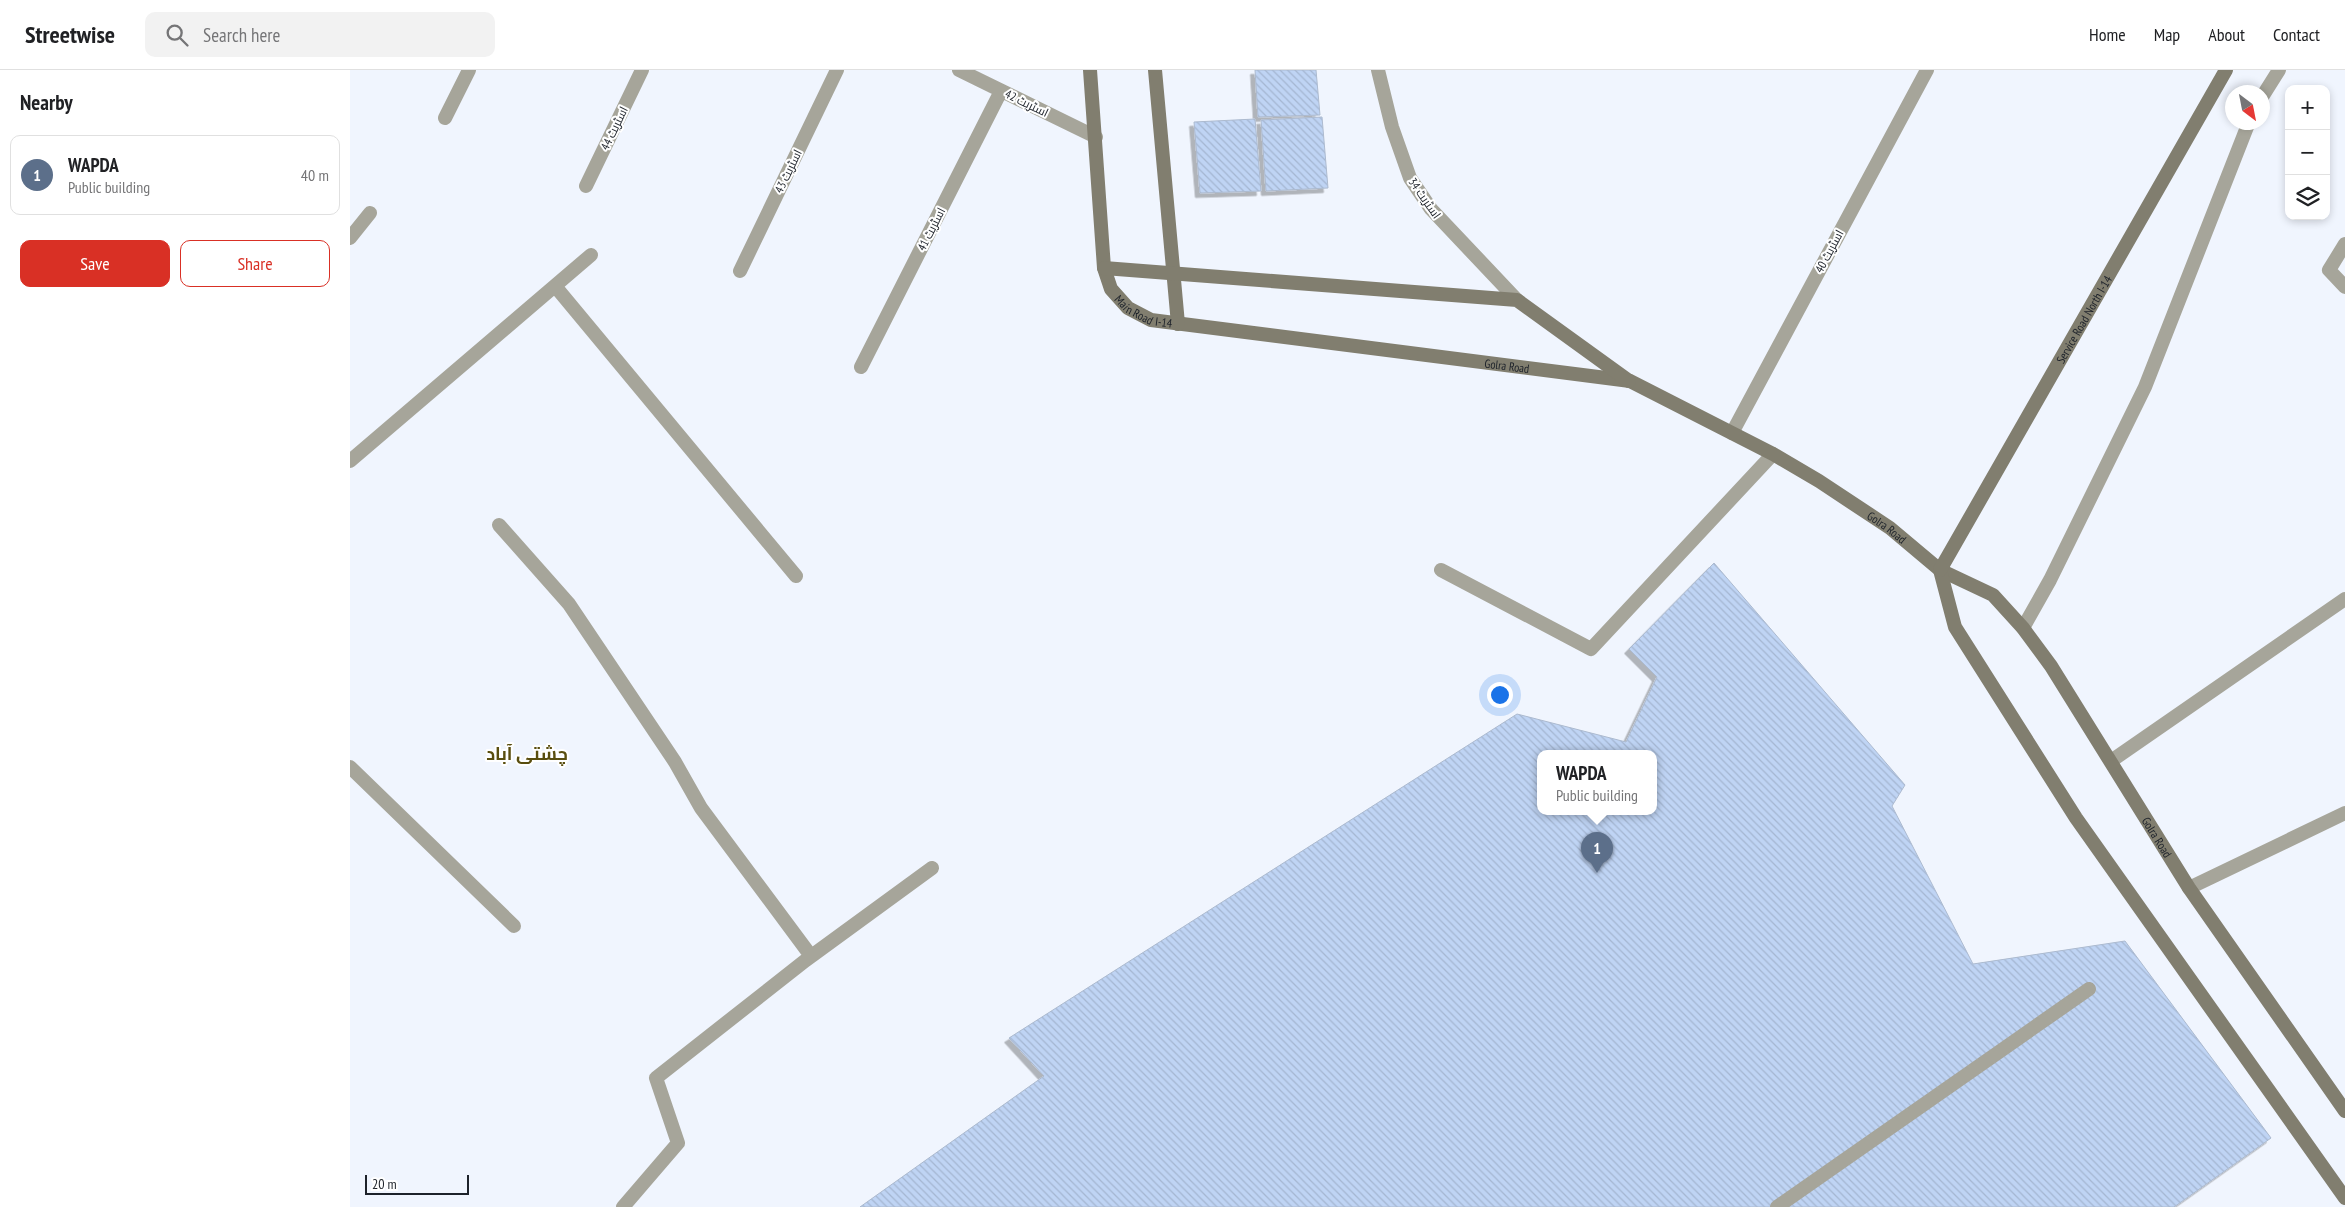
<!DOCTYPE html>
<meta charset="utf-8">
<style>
:root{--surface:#fff;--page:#f2f2f2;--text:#202124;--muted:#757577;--line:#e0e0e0;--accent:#d93025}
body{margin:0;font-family:"PT Sans Narrow",Cairo,sans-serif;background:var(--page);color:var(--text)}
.controls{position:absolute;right:15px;top:15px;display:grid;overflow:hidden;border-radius:10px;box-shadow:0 2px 8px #0003}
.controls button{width:45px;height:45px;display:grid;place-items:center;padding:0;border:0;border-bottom:1px solid var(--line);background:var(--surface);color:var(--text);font:25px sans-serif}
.compass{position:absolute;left:1875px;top:15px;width:45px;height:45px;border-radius:50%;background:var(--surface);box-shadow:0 2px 8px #0003;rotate:148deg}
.scale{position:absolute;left:15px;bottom:12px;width:104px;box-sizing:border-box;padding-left:5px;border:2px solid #1d222a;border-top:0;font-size:14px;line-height:18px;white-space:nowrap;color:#1d222a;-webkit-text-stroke:4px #fff;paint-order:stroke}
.you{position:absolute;left:1149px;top:624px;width:18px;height:18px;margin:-12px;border:4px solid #fff;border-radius:50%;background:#1a73e8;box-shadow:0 0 0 8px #1a73e833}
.badge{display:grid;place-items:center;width:32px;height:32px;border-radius:50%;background:var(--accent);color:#fff;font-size:16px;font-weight:700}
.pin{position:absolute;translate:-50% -41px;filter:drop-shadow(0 1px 2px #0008)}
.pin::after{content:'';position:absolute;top:26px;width:18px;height:15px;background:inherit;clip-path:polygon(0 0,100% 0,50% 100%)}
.popup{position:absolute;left:1187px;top:680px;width:120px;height:65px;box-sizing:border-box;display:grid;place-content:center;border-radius:10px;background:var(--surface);filter:drop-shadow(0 1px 4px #0005);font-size:16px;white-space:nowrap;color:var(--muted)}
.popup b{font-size:19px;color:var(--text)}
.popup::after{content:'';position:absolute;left:50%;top:100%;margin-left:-10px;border:10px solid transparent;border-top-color:var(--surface)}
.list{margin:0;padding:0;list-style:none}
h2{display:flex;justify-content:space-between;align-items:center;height:65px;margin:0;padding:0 20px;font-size:21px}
h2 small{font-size:16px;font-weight:400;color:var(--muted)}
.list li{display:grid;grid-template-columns:32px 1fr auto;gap:15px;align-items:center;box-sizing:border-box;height:80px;margin:0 10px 10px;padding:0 10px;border:1px solid var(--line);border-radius:10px}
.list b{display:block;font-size:19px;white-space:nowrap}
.list p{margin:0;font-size:16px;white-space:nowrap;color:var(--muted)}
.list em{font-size:16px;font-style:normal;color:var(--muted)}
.actions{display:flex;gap:10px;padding:15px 20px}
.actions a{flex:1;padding:11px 0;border:1px solid var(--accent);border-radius:10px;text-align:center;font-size:18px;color:var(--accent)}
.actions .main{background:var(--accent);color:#fff}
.icon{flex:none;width:28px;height:28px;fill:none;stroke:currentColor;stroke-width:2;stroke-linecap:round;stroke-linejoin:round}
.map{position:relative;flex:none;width:1995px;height:1137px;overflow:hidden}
header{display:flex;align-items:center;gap:30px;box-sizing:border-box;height:70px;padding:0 25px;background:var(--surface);border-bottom:1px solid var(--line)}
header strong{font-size:24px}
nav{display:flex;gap:28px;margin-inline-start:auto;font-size:18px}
.search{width:350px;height:45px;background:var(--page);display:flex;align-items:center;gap:12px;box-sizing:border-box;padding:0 18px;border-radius:10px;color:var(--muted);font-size:19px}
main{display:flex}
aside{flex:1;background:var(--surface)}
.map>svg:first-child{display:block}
.building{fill:url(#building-back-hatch);stroke:#acbacf;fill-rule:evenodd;filter:url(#shadow)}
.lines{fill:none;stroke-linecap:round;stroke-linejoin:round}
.service{stroke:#a6a59a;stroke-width:14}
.minor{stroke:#a6a59a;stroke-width:14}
.secondary{stroke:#817e6f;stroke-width:14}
.labels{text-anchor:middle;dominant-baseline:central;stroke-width:4;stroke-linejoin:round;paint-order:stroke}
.street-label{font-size:12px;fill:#1d222a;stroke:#fff}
.district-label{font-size:18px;font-weight:bold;fill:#594e0f;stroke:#fff}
</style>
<header>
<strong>Streetwise</strong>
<div class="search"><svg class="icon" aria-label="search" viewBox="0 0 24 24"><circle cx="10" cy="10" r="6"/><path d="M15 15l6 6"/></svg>Search here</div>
<nav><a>Home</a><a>Map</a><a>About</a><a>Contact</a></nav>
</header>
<main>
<aside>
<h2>Nearby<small></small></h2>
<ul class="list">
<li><span class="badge" style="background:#5c6f8a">1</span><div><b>WAPDA</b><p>Public building</p></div><em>40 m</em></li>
</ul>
<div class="actions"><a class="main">Save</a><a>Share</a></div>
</aside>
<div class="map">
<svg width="1995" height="1137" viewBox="0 0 1995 1137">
<defs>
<pattern id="building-back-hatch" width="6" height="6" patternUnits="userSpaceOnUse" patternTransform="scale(1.25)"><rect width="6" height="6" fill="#bfd4f4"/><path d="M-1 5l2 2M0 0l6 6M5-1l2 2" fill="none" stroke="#a4b6d1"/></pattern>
<filter id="shadow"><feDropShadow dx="-4.5" dy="4.5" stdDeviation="0" flood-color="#0004"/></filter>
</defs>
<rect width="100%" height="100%" fill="#f0f5fe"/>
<path class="building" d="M905,0H966L970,45L908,47Z
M972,47L978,118L916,121L911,50Z
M905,49L911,121L850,123L844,52Z
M1364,493L1555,715L1542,736L1623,894L1775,871L1921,1068L1824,1137H510L694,1006L659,968L1167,644L1276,672L1307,607L1279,579ZM1191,684H1303V742H1191Z"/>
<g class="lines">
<path class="service" d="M0,168L20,143
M149,455L219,534L325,692L351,738L461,886
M0,697L164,856
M273,1137L328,1073L306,1008L456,890L582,798"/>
<path class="minor" d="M609,0L746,67
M1028,0L1042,57L1060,108L1081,139L1167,230
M1912,27L1929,0
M95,48L119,0
M236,116L292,0
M1995,174L1979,200L1995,217
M390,201L487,0
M205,216L446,506
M511,297L651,21
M1382,363L1577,0
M0,391L241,185
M1091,500L1241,579L1423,384
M1673,558L1700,510L1795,317L1899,52
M1761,691L1995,529
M1839,818L1995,743
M1427,1137L1739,919"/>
<g class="secondary">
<path id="s1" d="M740,0L754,198L761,219L778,238L801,250L1280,311L1423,384L1469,411L1540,458L1590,500L1643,525L1673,558L1701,596L1839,818L1995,1041"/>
<path d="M805,0L828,254"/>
<path d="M754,198L1167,230L1279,311"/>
<path d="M1590,500L1605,557L1726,748L1995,1128"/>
<path id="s2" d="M1590,500L1876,0"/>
</g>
</g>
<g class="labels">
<g class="street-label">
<text transform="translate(677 33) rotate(26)">اسٹریٹ 42</text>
<text transform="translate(264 58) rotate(-64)">اسٹریٹ 44</text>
<text transform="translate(438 101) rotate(-64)">اسٹریٹ 43</text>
<text transform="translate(1075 128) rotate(55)">اسٹریٹ 34</text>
<text transform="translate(581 159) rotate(-63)">اسٹریٹ 41</text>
<text transform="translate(1479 181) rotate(-62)">اسٹریٹ 40</text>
<text stroke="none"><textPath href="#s1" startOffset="262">Main Road I-14</textPath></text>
<text stroke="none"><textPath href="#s2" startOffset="289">Service Road North I-14</textPath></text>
<text stroke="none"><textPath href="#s1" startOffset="631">Golra Road</textPath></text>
<text stroke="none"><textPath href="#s1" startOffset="1051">Golra Road</textPath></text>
<text stroke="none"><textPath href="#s1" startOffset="1471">Golra Road</textPath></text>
</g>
<g class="district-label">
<text x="177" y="683">چشتی آباد</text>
</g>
</g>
</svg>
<div class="controls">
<button>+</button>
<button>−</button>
<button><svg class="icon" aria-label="layers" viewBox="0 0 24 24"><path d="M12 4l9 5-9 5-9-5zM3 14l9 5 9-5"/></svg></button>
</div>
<svg class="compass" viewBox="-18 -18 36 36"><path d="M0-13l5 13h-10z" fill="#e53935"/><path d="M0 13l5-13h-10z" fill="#757577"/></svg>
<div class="scale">20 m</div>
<div class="you"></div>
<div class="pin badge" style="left:1247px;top:803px;background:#5c6f8a">1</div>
<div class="popup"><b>WAPDA</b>Public building</div>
</div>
</main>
